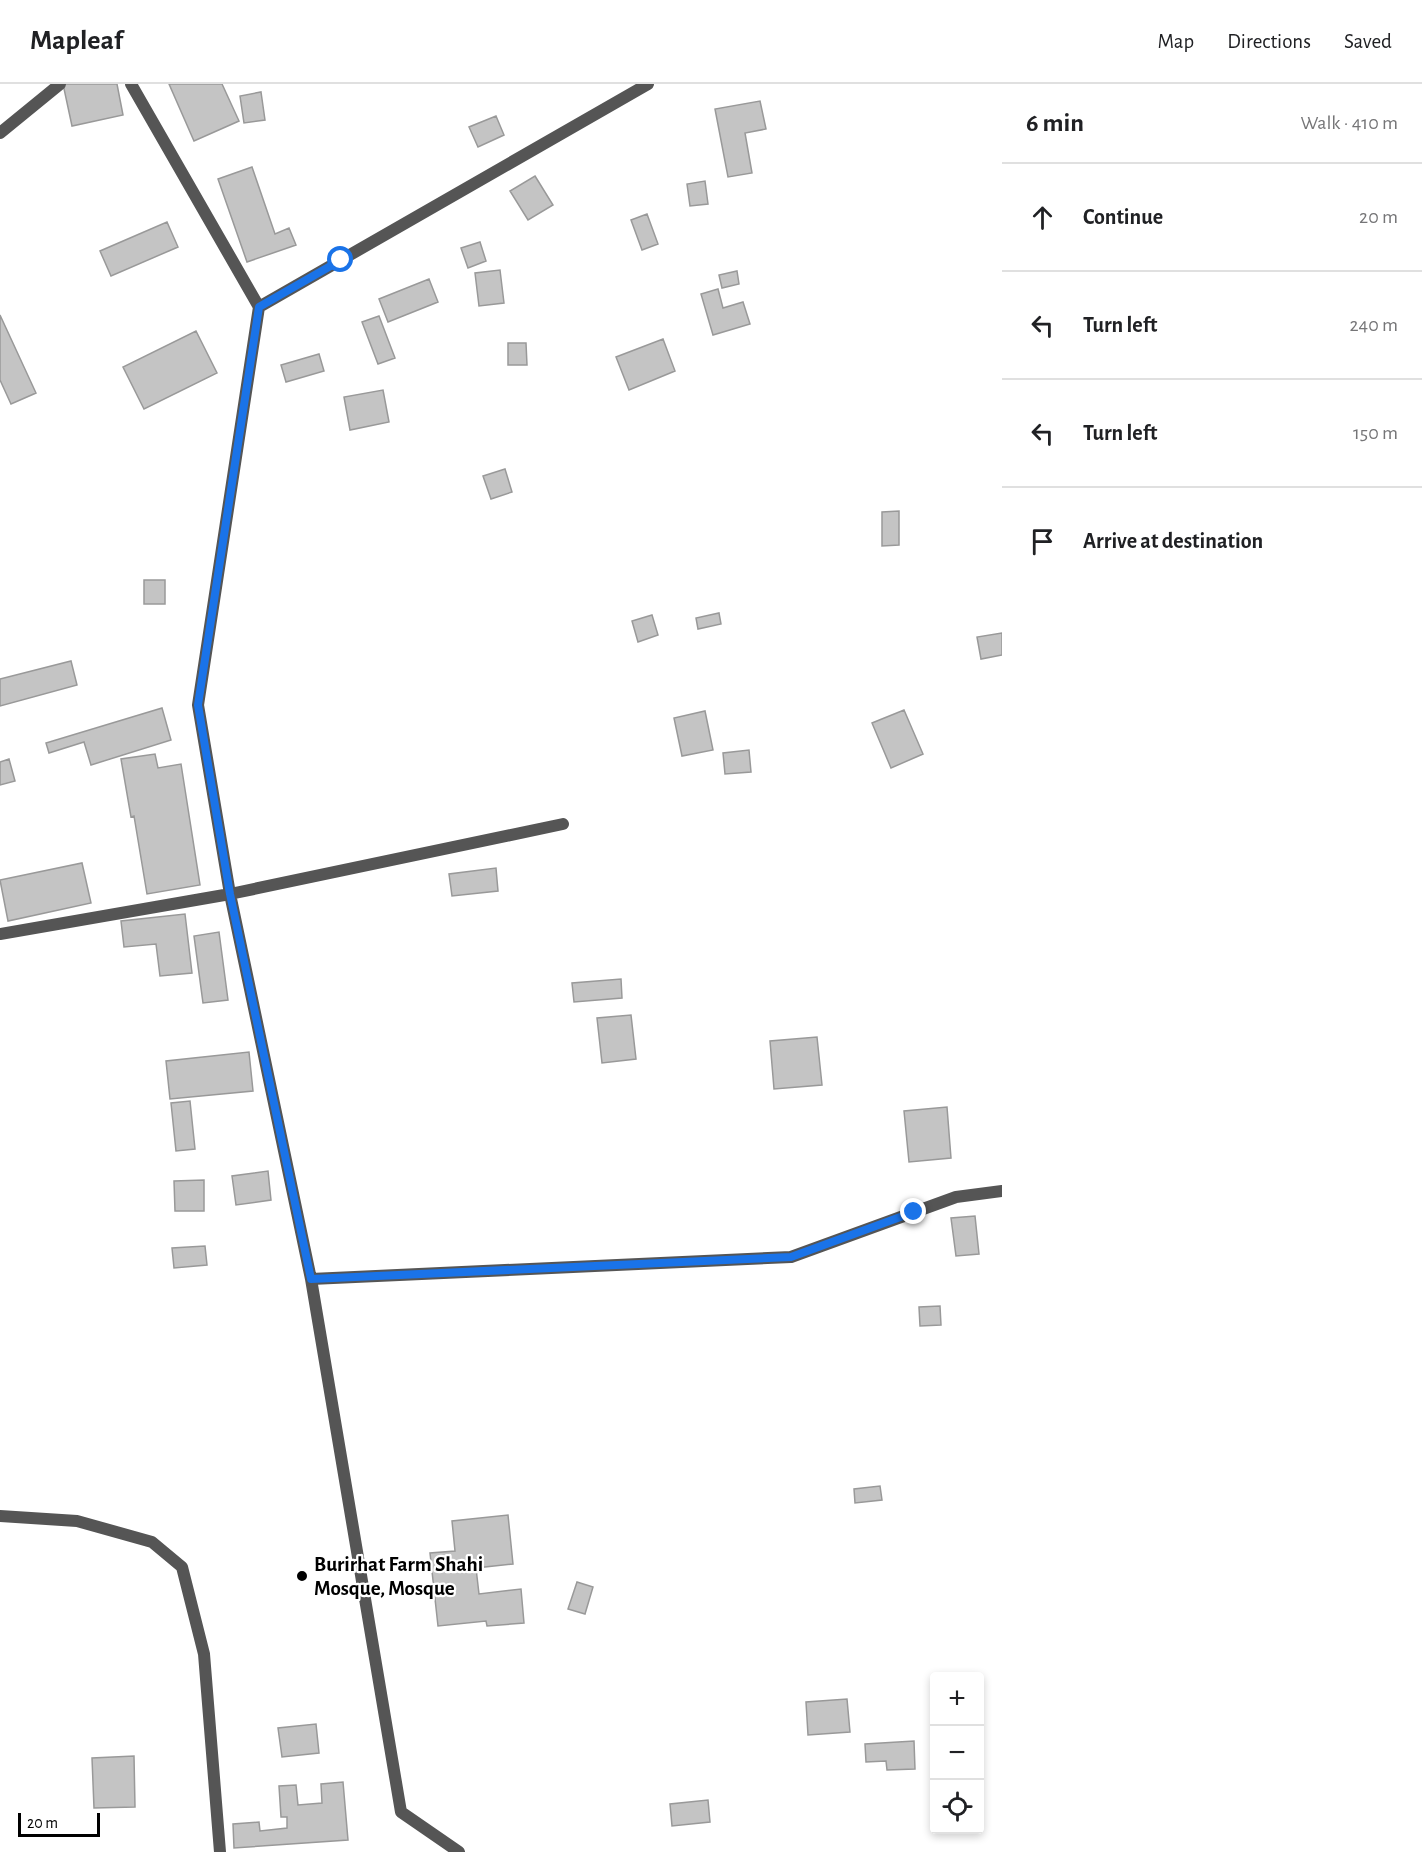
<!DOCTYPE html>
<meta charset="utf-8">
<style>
:root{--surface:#fff;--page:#f6f6f6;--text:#202124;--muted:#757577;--line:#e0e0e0}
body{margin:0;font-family:"Alegreya Sans",sans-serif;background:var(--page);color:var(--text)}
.controls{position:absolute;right:18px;bottom:18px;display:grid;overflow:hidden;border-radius:6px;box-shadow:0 3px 9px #0003}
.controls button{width:54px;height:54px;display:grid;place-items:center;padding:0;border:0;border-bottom:2px solid var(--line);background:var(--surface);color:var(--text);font:30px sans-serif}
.scale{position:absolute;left:18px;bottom:15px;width:82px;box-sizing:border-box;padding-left:6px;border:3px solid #000;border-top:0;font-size:16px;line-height:21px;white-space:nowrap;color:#000;-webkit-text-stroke:4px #fff;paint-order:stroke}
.stop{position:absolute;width:18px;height:18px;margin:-14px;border:4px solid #1a73e8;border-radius:50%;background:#fff}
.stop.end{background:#1a73e8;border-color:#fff;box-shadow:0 2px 6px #0008}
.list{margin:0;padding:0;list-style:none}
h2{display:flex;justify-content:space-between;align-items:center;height:78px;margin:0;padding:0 24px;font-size:26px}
h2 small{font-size:20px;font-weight:400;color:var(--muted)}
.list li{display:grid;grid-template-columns:39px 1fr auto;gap:18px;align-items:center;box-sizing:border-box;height:108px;padding:0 24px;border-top:2px solid var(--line)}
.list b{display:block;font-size:22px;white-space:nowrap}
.list em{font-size:20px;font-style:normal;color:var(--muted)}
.icon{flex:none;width:33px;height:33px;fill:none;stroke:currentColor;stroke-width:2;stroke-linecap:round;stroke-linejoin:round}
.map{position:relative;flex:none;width:1002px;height:1768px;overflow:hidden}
header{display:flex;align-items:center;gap:36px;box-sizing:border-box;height:84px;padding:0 30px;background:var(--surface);border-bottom:2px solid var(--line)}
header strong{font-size:28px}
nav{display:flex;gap:33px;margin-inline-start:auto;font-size:21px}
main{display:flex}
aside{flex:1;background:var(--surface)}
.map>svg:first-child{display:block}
.building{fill:#c4c4c4;stroke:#999;stroke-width:1.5}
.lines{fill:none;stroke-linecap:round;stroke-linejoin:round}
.street{stroke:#555;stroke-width:12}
.route{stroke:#1a73e8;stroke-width:8}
.poi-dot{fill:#000;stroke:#fff;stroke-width:2}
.labels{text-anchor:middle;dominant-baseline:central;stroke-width:4.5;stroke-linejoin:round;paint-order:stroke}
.poi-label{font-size:21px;font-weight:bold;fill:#000;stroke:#fff;text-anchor:start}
</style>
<header>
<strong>Mapleaf</strong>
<nav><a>Map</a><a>Directions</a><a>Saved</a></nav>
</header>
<main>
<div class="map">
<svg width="1002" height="1768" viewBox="0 0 1002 1768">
<rect width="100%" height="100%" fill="#fff"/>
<path class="building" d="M63,0H117L123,31L72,42Z
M169,0H222L239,37L194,57Z
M261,8L265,36L244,39L240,12Z
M760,17L766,45L745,49L752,89L728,93L715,25Z
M496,32L504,51L478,63L469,43Z
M252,83L275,150L289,144L296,161L247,178L218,95Z
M535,92L553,121L528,136L510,107Z
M705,97L708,120L690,122L687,100Z
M647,130L658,160L642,166L631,136Z
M167,138L178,163L111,192L100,167Z
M480,158L486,177L468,184L461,164Z
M500,186L504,219L479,222L475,189Z
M737,187L739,200L722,204L719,191Z
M429,195L438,218L388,238L379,215Z
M718,205L723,224L743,218L750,240L713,251L701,210Z
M0,231L36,309L11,320L0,296Z
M379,232L395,274L378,280L362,238Z
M196,247L217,289L144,325L123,283Z
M663,255L675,287L629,306L616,273Z
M508,259H526L527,281H508Z
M319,270L324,287L286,298L281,281Z
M383,306L389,338L350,346L344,313Z
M505,385L512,408L491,415L483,392Z
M899,427V461L882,462V428Z
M144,496H165V520H144Z
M719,529L721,540L698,545L696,534Z
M652,531L658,551L638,558L632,537Z
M1002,549V571L981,575L977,553Z
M71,577L77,601L0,622V595Z
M162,624L171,656L91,681L84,658L49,669L46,659Z
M904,626L923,670L891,684L872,639Z
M705,627L713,666L682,672L674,634Z
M749,666L751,688L725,690L723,669Z
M155,670L158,684L181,680L200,801L147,810L134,732L131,733L121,675Z
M9,675L15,697L0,701V678Z
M82,779L91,819L8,837L0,796Z
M496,784L498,807L452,812L449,790Z
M185,830L192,889L160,892L156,860L124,863L121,837Z
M219,848L228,916L203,919L194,852Z
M621,895L622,914L574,918L572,899Z
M631,931L636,975L602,979L597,934Z
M817,953L822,1001L774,1005L770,957Z
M249,968L253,1007L170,1015L166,977Z
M190,1017L195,1065L176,1067L171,1019Z
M947,1023L951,1074L909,1078L904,1027Z
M268,1087L271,1116L236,1121L232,1092Z
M204,1096V1127H175L174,1097Z
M975,1132L979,1170L956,1172L951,1134Z
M205,1162L207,1181L174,1184L172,1164Z
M940,1222L941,1241L920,1242L919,1223Z
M880,1402L882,1416L855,1419L854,1405Z
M508,1431L513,1480L476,1484L479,1510L521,1505L524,1539L487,1542L486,1537L438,1542L430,1469L455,1467L452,1437Z
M577,1498L593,1503L585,1530L568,1525Z
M847,1615L850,1648L808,1651L806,1618Z
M316,1640L319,1669L282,1673L278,1644Z
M914,1657L915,1685L887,1686L886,1677L866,1678L865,1660Z
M134,1672L135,1723L94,1724L92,1674Z
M343,1698L348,1756L234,1764L233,1740L259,1738L260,1747L287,1744V1733H281L279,1702L296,1701L298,1721L322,1719L321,1700Z
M708,1716L710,1738L672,1742L670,1720Z"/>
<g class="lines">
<path class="street" d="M131,0L259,223L198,621L230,810L311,1195L401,1728L459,1768
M0,49L60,0
M259,223L648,0
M0,850L230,810L563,740
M311,1195L791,1173L956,1113L1002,1107
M0,1432L77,1437L152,1458L182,1483L204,1570L220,1768"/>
</g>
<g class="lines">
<path class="route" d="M341,176L259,223L198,621L230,810L311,1195L791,1173L914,1128"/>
</g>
<circle class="poi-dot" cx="302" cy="1492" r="6"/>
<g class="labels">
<g class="poi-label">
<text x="314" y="1480">Burirhat Farm Shahi<tspan x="314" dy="24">Mosque, Mosque</tspan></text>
</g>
</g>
</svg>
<div class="controls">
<button>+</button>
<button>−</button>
<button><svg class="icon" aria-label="locate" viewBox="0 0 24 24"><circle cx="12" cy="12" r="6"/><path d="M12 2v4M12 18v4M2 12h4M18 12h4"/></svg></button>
</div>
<div class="scale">20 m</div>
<div class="stop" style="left:341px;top:176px"></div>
<div class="stop end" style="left:914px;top:1128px"></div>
</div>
<aside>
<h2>6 min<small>Walk · 410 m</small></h2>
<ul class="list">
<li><svg class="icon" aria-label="ahead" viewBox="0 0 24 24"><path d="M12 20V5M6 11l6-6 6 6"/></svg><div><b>Continue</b></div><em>20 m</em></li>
<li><svg class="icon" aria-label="left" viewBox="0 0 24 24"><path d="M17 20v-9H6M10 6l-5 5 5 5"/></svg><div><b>Turn left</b></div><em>240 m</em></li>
<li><svg class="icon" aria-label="left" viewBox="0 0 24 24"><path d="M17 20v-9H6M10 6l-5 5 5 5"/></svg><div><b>Turn left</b></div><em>150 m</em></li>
<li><svg class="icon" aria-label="arrive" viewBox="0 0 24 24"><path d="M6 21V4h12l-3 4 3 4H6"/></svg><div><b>Arrive at destination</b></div></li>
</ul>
</aside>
</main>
